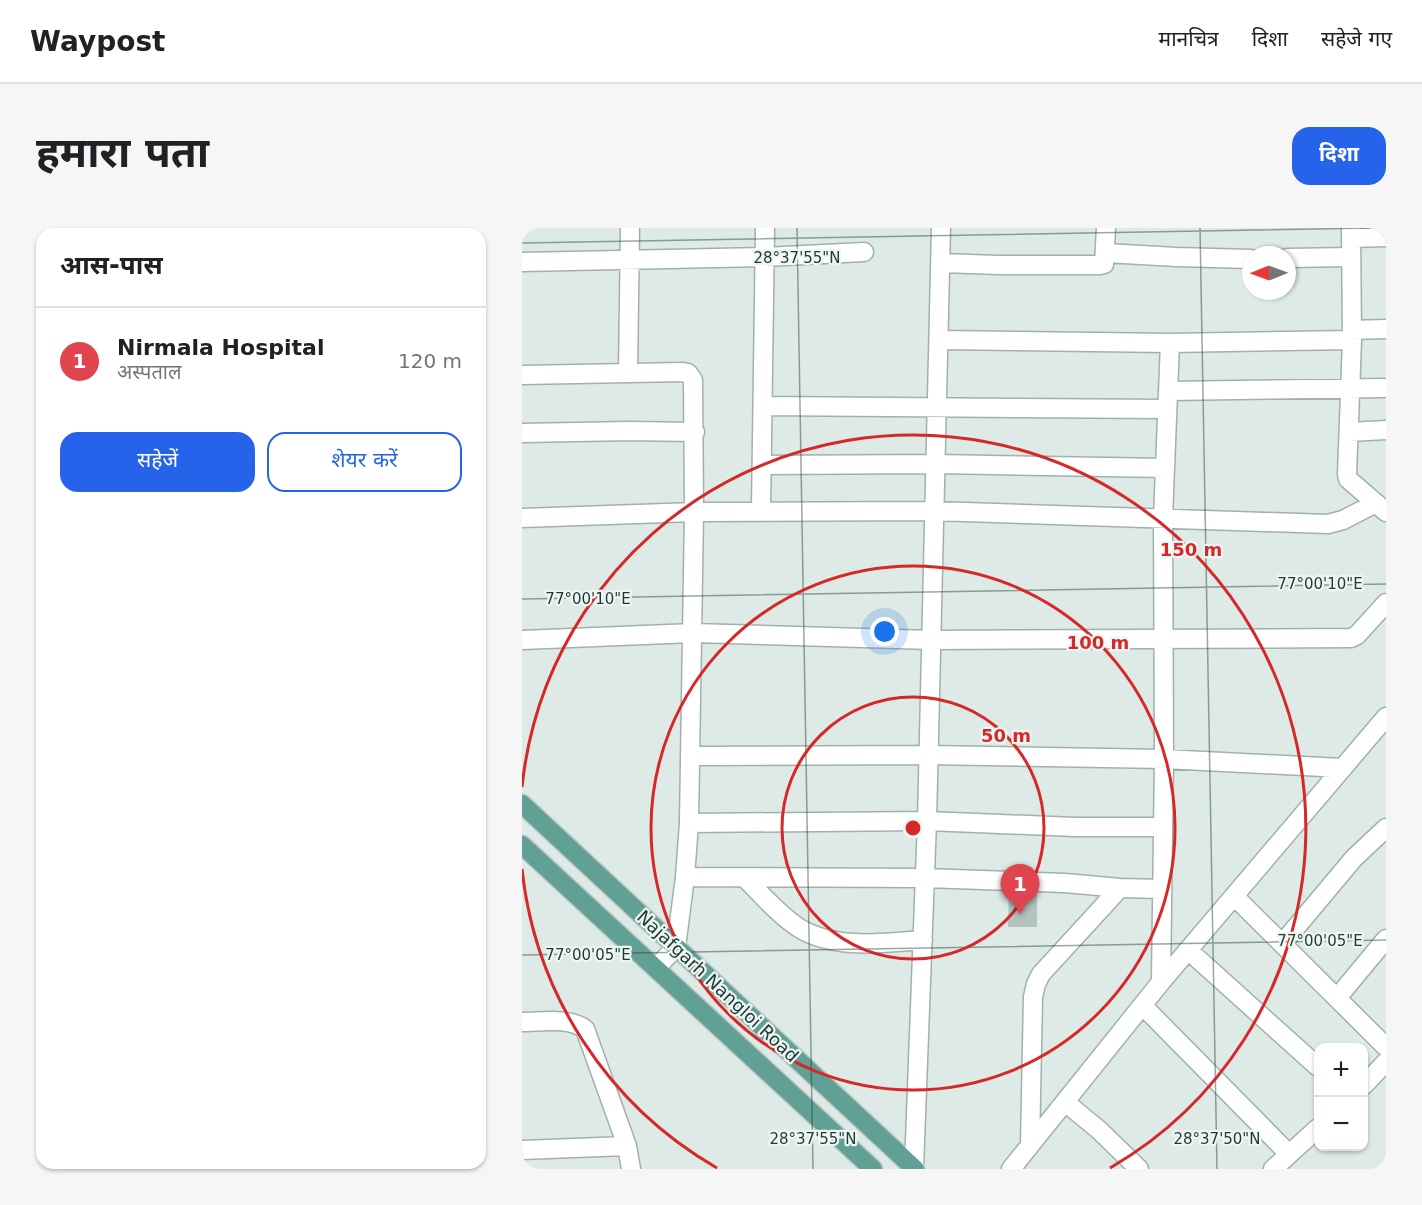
<!DOCTYPE html>
<html lang="hi">
<meta charset="utf-8">
<style>
:root{--surface:#fff;--page:#f6f6f6;--text:#202124;--muted:#757577;--line:#e0e0e0;--accent:#2563eb}
body{margin:0;font-family:"DejaVu Sans","Noto Sans Devanagari",sans-serif;background:var(--page);color:var(--text)}
.controls{position:absolute;right:18px;bottom:18px;display:grid;overflow:hidden;border-radius:12px;box-shadow:0 2px 4px #0004}
.controls button{width:54px;height:54px;display:grid;place-items:center;padding:0;border:0;border-bottom:2px solid var(--line);background:var(--surface);color:var(--text);font:30px sans-serif}
.compass{position:absolute;left:720px;top:18px;width:54px;height:54px;border-radius:50%;background:var(--surface);box-shadow:0 2px 4px #0004;rotate:269deg}
.you{position:absolute;left:363px;top:404px;width:21px;height:21px;margin:-15px;border:4px solid #fff;border-radius:50%;background:#1a73e8;box-shadow:0 0 0 9px #1a73e833}
.badge{display:grid;place-items:center;width:39px;height:39px;border-radius:50%;background:var(--accent);color:#fff;font-size:20px;font-weight:700}
.pin{position:absolute;translate:-50% -50px;filter:drop-shadow(0 2px 3px #0008)}
.pin::after{content:'';position:absolute;top:32px;width:21px;height:18px;background:inherit;clip-path:polygon(0 0,100% 0,50% 100%)}
.list{margin:0;padding:0;list-style:none}
h2{display:flex;justify-content:space-between;align-items:center;height:78px;margin:0;padding:0 24px;font-size:26px}
h2 small{font-size:20px;font-weight:400;color:var(--muted)}
.list li{display:grid;grid-template-columns:39px 1fr auto;gap:18px;align-items:center;box-sizing:border-box;height:108px;padding:0 24px;border-top:2px solid var(--line)}
.list b{display:block;font-size:22px;white-space:nowrap}
.list p{margin:0;font-size:20px;white-space:nowrap;color:var(--muted)}
.list em{font-size:20px;font-style:normal;color:var(--muted)}
.actions{display:flex;gap:12px;padding:18px 24px}
.actions a{flex:1;padding:14px 0;border:2px solid var(--accent);border-radius:18px;text-align:center;font-size:21px;color:var(--accent)}
.actions .main{background:var(--accent);color:#fff}
.map{position:relative;flex:none;width:864px;height:941px;overflow:hidden;border-radius:18px}
header{display:flex;align-items:center;gap:36px;box-sizing:border-box;height:84px;padding:0 30px;background:var(--surface);border-bottom:2px solid var(--line)}
header strong{font-size:28px}
nav{display:flex;gap:33px;margin-inline-start:auto;font-size:21px}
.intro{display:flex;align-items:center;justify-content:space-between;box-sizing:border-box;height:144px;padding:0 36px}
h1{margin:0;font-size:42px}
.button{padding:15px 27px;border-radius:18px;background:var(--accent);color:#fff;font-size:21px;font-weight:700}
main{display:flex;gap:36px;padding:0 36px}
aside{flex:1;background:var(--surface);border-radius:18px;box-shadow:0 2px 4px #0004}
.map>svg:first-child{display:block}
.building{fill:#b3c4be}
.lines{fill:none;stroke-linecap:round;stroke-linejoin:round}
.street-casing{stroke:#a0b1ac;stroke-width:21}
.primary-casing{stroke:#bcc4c2;stroke-width:21}
.street{stroke:#fff;stroke-width:18}
.primary{stroke:#61a095;stroke-width:18}
.ticks{fill:none;stroke:#1f3934;stroke-width:1.5;stroke-opacity:0.45}
.ring{fill:none;stroke:#d62828;stroke-width:3}
.labels{text-anchor:middle;dominant-baseline:central;stroke-width:4.5;stroke-linejoin:round;paint-order:stroke}
.street-label{font-size:18px;fill:#1f3934;stroke:#eef6f3}
.ticks-label{font-size:15px;text-anchor:middle;fill:#1f3934;stroke:#eef6f3;stroke-width:4.5;stroke-linejoin:round;paint-order:stroke}
.centre{fill:#d62828;stroke:#eef6f3;stroke-width:3}
.ring-label{font-size:18px;text-anchor:middle;font-weight:bold;fill:#d62828;stroke:#eef6f3;stroke-width:4.5;stroke-linejoin:round;paint-order:stroke}
</style>
<header>
<strong>Waypost</strong>
<nav><a>मानचित्र</a><a>दिशा</a><a>सहेजे गए</a></nav>
</header>
<div class="intro"><h1>हमारा पता</h1><a class="button">दिशा</a></div>
<main>
<aside>
<h2>आस-पास<small></small></h2>
<ul class="list">
<li><span class="badge" style="background:#e0444e">1</span><div><b>Nirmala Hospital</b><p>अस्पताल</p></div><em>120 m</em></li>
</ul>
<div class="actions"><a class="main">सहेजें</a><a>शेयर करें</a></div>
</aside>
<div class="map">
<svg width="864" height="941" viewBox="0 0 864 941">
<rect width="100%" height="100%" fill="#ddeae5"/>
<path class="building" d="M487,660L515,661V699H486Z"/>
<g class="lines">
<g class="street-casing">
<path id="street" d="M829,0L830,112L825,246L826,251L864,284
M829,10L864,9
M584,25L654,29L729,31
M765,30L829,29
M0,34L243,29L342,24
M419,35L476,37H578L582,36L584,0
M830,102L864,101
M418,112L648,115
M106,145L108,0
M0,147L161,144L166,145L171,152L172,284L167,595L163,649L154,719L134,740
M646,163L864,160
M241,178L645,181
M827,204L864,202
M0,205L108,203L173,204
M240,237L414,236L643,240
M239,283L243,0
M0,290L172,284L413,283L806,296L821,292L854,275
M0,412L171,405L409,412L829,410L835,407L864,375
M168,528L406,527L642,531L820,540
M167,595L405,593L553,599H641
M163,649L403,650L543,655L598,660L640,661
M222,649C239,666 257,687 277,700C313,722 362,715 401,712
M712,668L864,819
M760,716L832,630L864,600
M666,722L796,839
M639,754L642,531L641,290L648,115L830,112
M815,770L864,711
M621,778L767,926
M0,794C20,794 46,789 63,801L105,918L109,941
M842,857L864,834
M543,874L577,902L617,941
M508,917L511,769L514,756L519,746L598,660
M0,922L105,918
M392,940L405,593L419,0
M489,941L639,754L864,489
M751,941L796,900"/>
</g>
<g class="primary-casing">
<path id="primary" d="M0,576L393,941
M0,617L351,941"/>
</g>
<use href="#street" class="street"/>
<use href="#primary" class="primary"/>
</g>
<path class="ticks" d="M275,0L291,941M678,0L695,941M0,15L848,0M0,371L864,356M0,727L864,712"/>
<g class="ring">
<circle cx="391" cy="600" r="131"/>
<circle cx="391" cy="600" r="262"/>
<path d="M195 940A393 393 0 0 1 0 641M0 559A393 393 0 1 1 588 940"/>
</g>
<g class="labels">
<g class="street-label">
<text transform="translate(196 758) rotate(43)">Najafgarh Nangloi Road</text>
</g>
</g>
<g class="ticks-label">
<text x="275" y="35">28°37'55"N</text>
<text x="798" y="361">77°00'10"E</text>
<text x="66" y="376">77°00'10"E</text>
<text x="798" y="718">77°00'05"E</text>
<text x="66" y="732">77°00'05"E</text>
<text x="291" y="916">28°37'55"N</text>
<text x="695" y="916">28°37'50"N</text>
</g>
<circle cx="391" cy="600" r="9" class="centre"/>
<g class="ring-label">
<text x="669" y="328">150 m</text>
<text x="576" y="421">100 m</text>
<text x="484" y="514">50 m</text>
</g>
</svg>
<div class="controls">
<button>+</button>
<button>−</button>
</div>
<svg class="compass" viewBox="-18 -18 36 36"><path d="M0-13l5 13h-10z" fill="#e53935"/><path d="M0 13l5-13h-10z" fill="#757577"/></svg>
<div class="you"></div>
<div class="pin badge" style="left:498px;top:686px;background:#e0444e">1</div>
</div>
</main>
